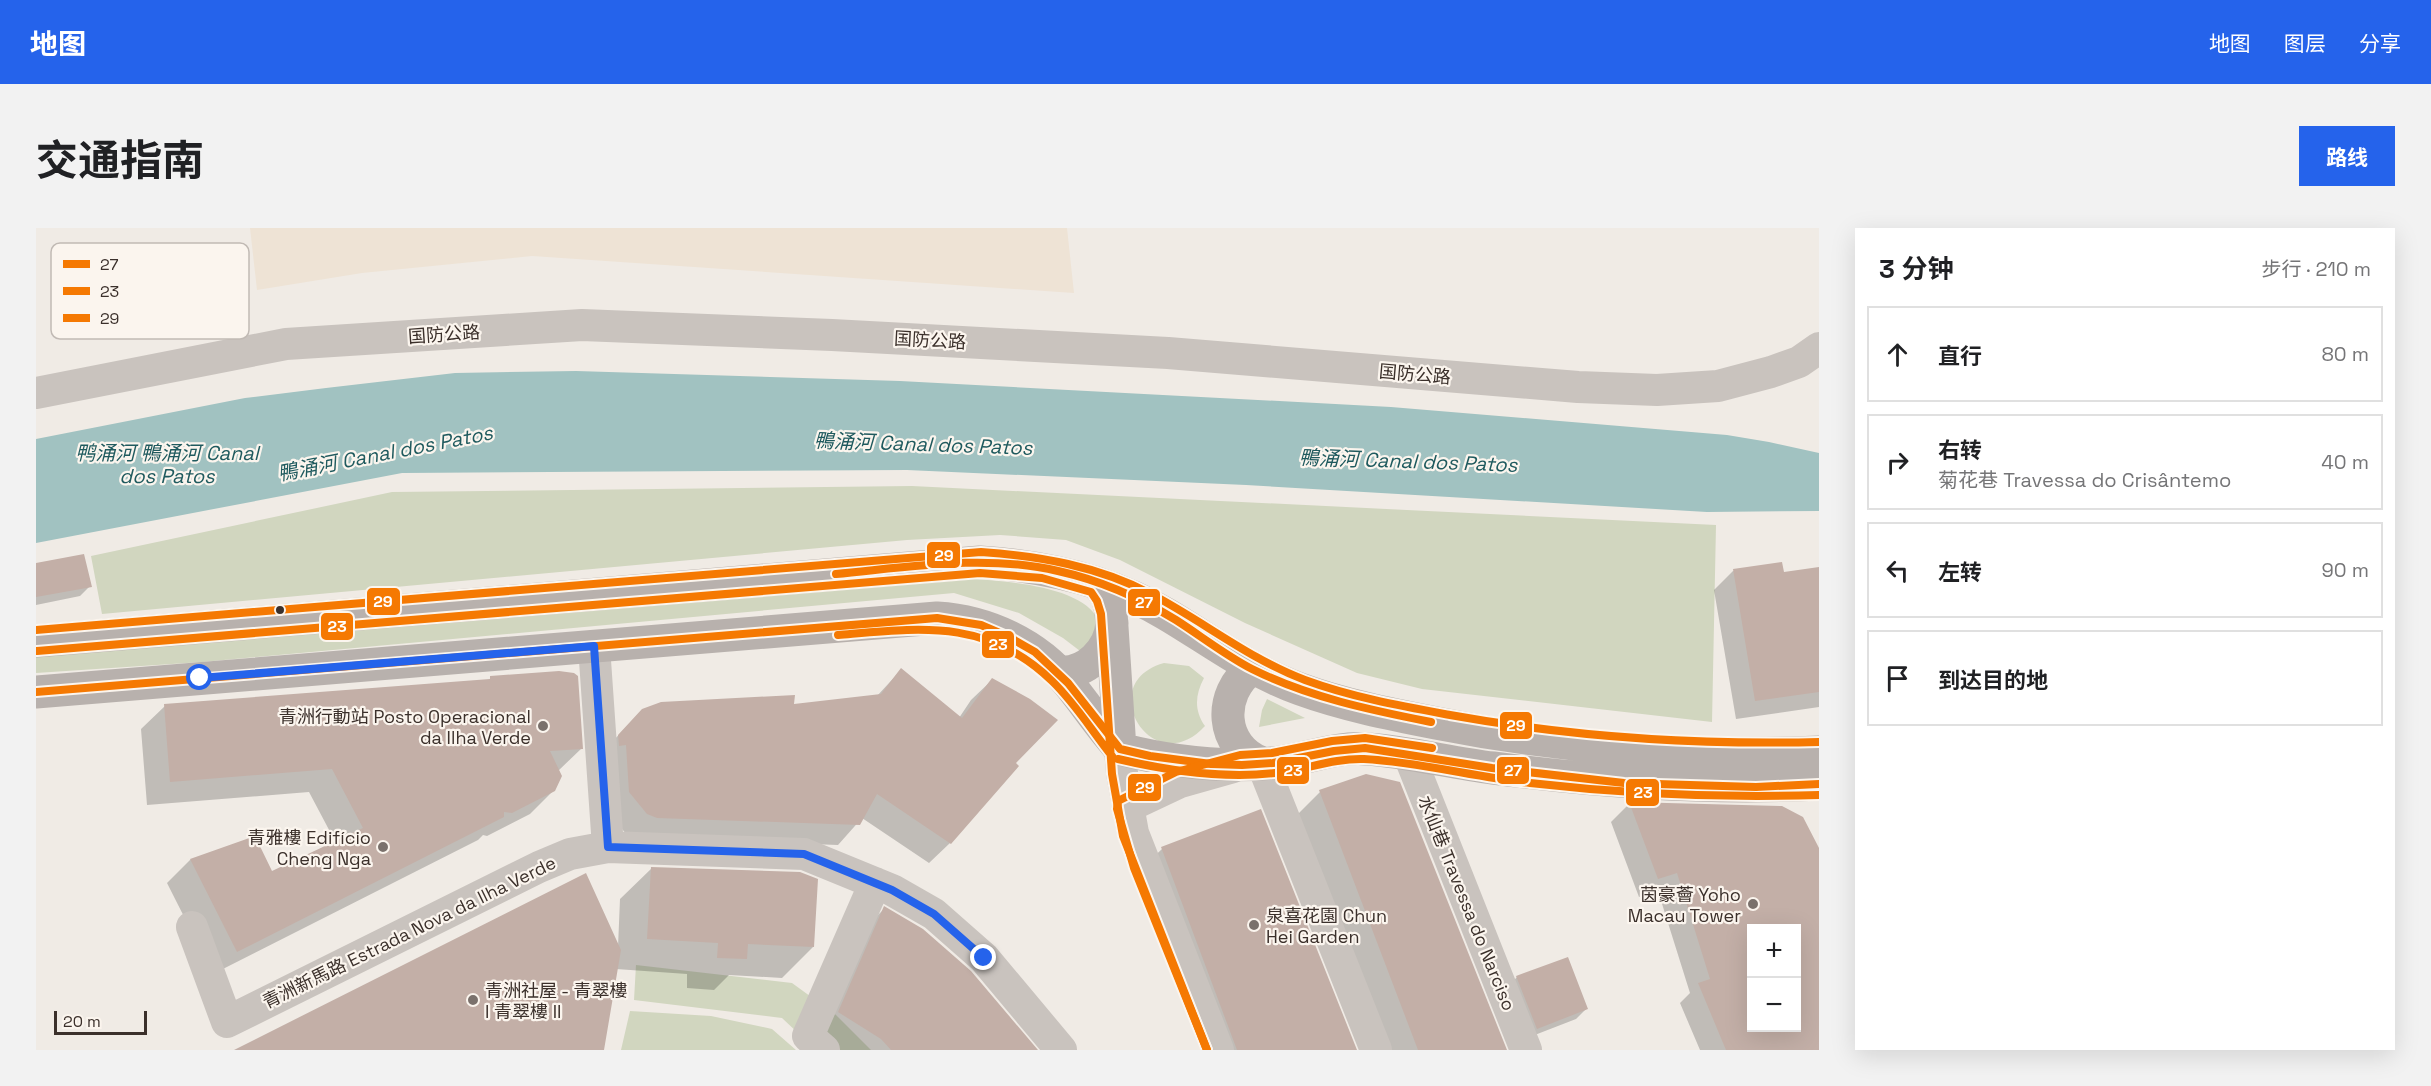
<!DOCTYPE html>
<html lang="zh">
<meta charset="utf-8">
<style>
:root{--surface:#fff;--page:#f2f2f2;--text:#202124;--muted:#757577;--line:#e0e0e0;--accent:#2563eb}
body{margin:0;font-family:"Space Grotesk","Noto Sans SC",sans-serif;background:var(--page);color:var(--text)}
.controls{position:absolute;right:18px;bottom:18px;display:grid;overflow:hidden;border-radius:0px;box-shadow:0 6px 24px #0002}
.controls button{width:54px;height:54px;display:grid;place-items:center;padding:0;border:0;border-bottom:2px solid var(--line);background:var(--surface);color:var(--text);font:30px sans-serif}
.scale{position:absolute;left:18px;bottom:15px;width:93px;box-sizing:border-box;padding-left:6px;border:3px solid #3b302b;border-top:0;font-size:16px;line-height:21px;white-space:nowrap;color:#3b302b;-webkit-text-stroke:4px #fbf5ee;paint-order:stroke}
.stop{position:absolute;width:18px;height:18px;margin:-14px;border:4px solid #2563eb;border-radius:50%;background:#fff}
.stop.end{background:#2563eb;border-color:#fff;box-shadow:0 2px 6px #0008}
.list{margin:0;padding:0;list-style:none}
h2{display:flex;justify-content:space-between;align-items:center;height:78px;margin:0;padding:0 24px;font-size:26px}
h2 small{font-size:20px;font-weight:400;color:var(--muted)}
.list li{display:grid;grid-template-columns:39px 1fr auto;gap:18px;align-items:center;box-sizing:border-box;height:96px;margin:0 12px 12px;padding:0 12px;border:2px solid var(--line);border-radius:0px}
.list b{display:block;font-size:22px;white-space:nowrap}
.list p{margin:0;font-size:20px;white-space:nowrap;color:var(--muted)}
.list em{font-size:20px;font-style:normal;color:var(--muted)}
.icon{flex:none;width:33px;height:33px;fill:none;stroke:currentColor;stroke-width:2;stroke-linecap:round;stroke-linejoin:round}
.map{position:relative;flex:none;width:1783px;height:822px;overflow:hidden;border-radius:0px}
header{display:flex;align-items:center;gap:36px;box-sizing:border-box;height:84px;padding:0 30px;background:var(--accent);color:#fff}
header strong{font-size:28px}
nav{display:flex;gap:33px;margin-inline-start:auto;font-size:21px}
.intro{display:flex;align-items:center;justify-content:space-between;box-sizing:border-box;height:144px;padding:0 36px}
h1{margin:0;font-size:42px}
.button{padding:15px 27px;border-radius:0px;background:var(--accent);color:#fff;font-size:21px;font-weight:700}
main{display:flex;gap:36px;padding:0 36px}
aside{flex:1;background:var(--surface);border-radius:0px;box-shadow:0 6px 24px #0002}
.map>svg:first-child{display:block}
.green{fill:#d1d6bf}
.plaza{fill:#eee3d5}
.water{fill:#a1c2c1}
.shadow{fill:#0003;fill-rule:evenodd}
.building{fill:#c3afa7;fill-rule:evenodd}
.lines{fill:none;stroke-linecap:round;stroke-linejoin:round}
.minor{stroke:#c9c3be;stroke-width:32}
.major{stroke:#b8b1ad;stroke-width:33}
.bus-1-casing{stroke:#fbf5ee;stroke-width:12}
.bus-2-casing{stroke:#fbf5ee;stroke-width:12}
.bus-3-casing{stroke:#fbf5ee;stroke-width:12}
.bus-1{stroke:#f57902;stroke-width:8}
.bus-2{stroke:#f57902;stroke-width:8}
.bus-3{stroke:#f57902;stroke-width:8}
.route{stroke:#2563eb;stroke-width:8}
.bus-dot{fill:#3b302b;stroke:#fbf5ee;stroke-width:2}
.poi-dot{fill:#7a716c;stroke:#fbf5ee;stroke-width:2}
.labels{text-anchor:middle;dominant-baseline:central;stroke-width:4.5;stroke-linejoin:round;paint-order:stroke}
.street-label{font-size:18px;fill:#3b302b;stroke:#fbf5ee}
.poi-label{font-size:18px;fill:#3b302b;stroke:#fbf5ee;text-anchor:end}
.water-label{font-size:20px;font-style:italic;fill:#1f5a5e;stroke:#fbf5ee}
.key{fill:#fbf5ee;stroke:#c1bab4;stroke-width:1.5}
.key-label{font-size:16px;fill:#3b302b}
.line-badge{stroke:#fbf5ee;stroke-width:2}
.badge-label{font-size:16px;text-anchor:middle;font-weight:bold;fill:#fff}
</style>
<header>
<strong>地图</strong>
<nav><a>地图</a><a>图层</a><a>分享</a></nav>
</header>
<div class="intro"><h1>交通指南</h1><a class="button">路线</a></div>
<main>
<div class="map">
<svg width="1783" height="822" viewBox="0 0 1783 822">
<rect width="100%" height="100%" fill="#f0ebe5"/>
<path class="green" d="M876,258L1680,297L1676,494L1386,461L1321,445L1209,395L1084,332L1030,312L964,307L871,312L66,386L55,328L356,264Z
M905,349C944,352 1045,352 1063,393L1048,426L1027,410L983,385L918,365L166,434L0,445V429Z
M1128,435L1153,438L1168,450C1159,467 1158,482 1169,498C1117,555 1056,455 1128,435Z
M1231,471L1269,490L1223,499L1226,482Z
M600,737L756,755L800,787L835,822H780L746,790L598,772Z
M594,783L675,788L736,801L760,822H585Z"/>
<path class="plaza" d="M214,0H1031L1038,65L496,28L326,45L221,62Z"/>
<path class="water" d="M540,143L864,153L1355,179L1691,207L1733,214L1783,225V283L1671,284L1210,257L871,242L366,245L0,315V211L209,170L290,160L419,145Z"/>
<path class="shadow" d="M0,337L54,358L44,368L0,377Z
M1783,340V479L1700,491L1678,362L1697,343L1746,345Z
M865,442L923,490L935,472L956,452L978,535L914,615L893,635L826,590L802,617L600,610L590,606L573,584L562,529L606,482L756,478L841,468Z
M455,450L546,520L522,543L518,562L494,586L451,608L447,607L442,612L177,746L131,655L154,632L218,610L235,645L300,615L273,564L111,577L105,501L129,478L451,453Z
M1284,564L1469,822H1342L1255,593Z
M1594,575L1783,626V822H1664L1644,775L1654,765L1622,663L1603,669L1575,594ZM1716,700H1760V800H1716Z
M1126,621L1319,822H1177L1108,638Z
M616,640L777,719L746,750L693,747L678,762L651,760V746L580,741L566,822H201L582,719L584,671Z
M849,680L1000,822H801L779,808L825,704Z
M1481,749L1551,780L1540,791L1491,810L1471,760Z"/>
<path class="building" d="M48,326L56,359L0,369V335Z
M1746,334L1748,344L1783,339V464L1719,473L1697,341Z
M865,440L926,490L956,450L994,471L1022,492L980,535L983,538L915,616L841,566L824,597L621,590L611,586L593,564L590,517L583,518L582,507L606,481L625,474L759,467L758,476L845,466Z
M523,443L538,445L542,448L547,521L514,523L526,548L519,563L476,585L468,584V589L201,724L154,631L219,608L236,643L327,600L296,541L134,554L128,476L454,451V448Z
M1330,546L1364,554L1471,822H1382L1283,562Z
M1593,574L1746,578L1767,589L1783,620V822H1690L1662,755L1674,751L1641,645L1622,651ZM1716,700H1761V800H1716Z
M1225,581L1321,822H1201L1125,619Z
M615,639L764,644L782,651L778,719L712,716L711,731L681,730L682,715L611,711Z
M550,645L585,722L568,822H198Z
M848,678L887,701L935,743L1002,822H855L845,811L802,784Z
M1532,729L1552,781L1501,801L1480,748Z"/>
<g class="lines">
<path class="minor" d="M0,165L250,116L546,97L796,107L1132,125L1542,159L1621,162L1682,158L1735,144L1763,134L1783,120
M558,418L572,619
M1084,521L1086,545L1097,605L1182,822
M1373,527L1490,822
M1226,535L1340,822
M1091,579L1144,554L1197,539
M156,699L191,794L503,639L534,626L572,619L768,626L856,662L898,686L948,730L1025,822
M788,822L772,808L839,655"/>
<path class="major" d="M1061,355L1071,368L1075,384L1084,521
M0,413L944,334C1009,338 1073,352 1130,386C1174,412 1214,443 1264,461C1308,477 1354,486 1400,495C1526,520 1654,529 1783,524
M1216,440C1181,466 1184,519 1226,535
M1022,444C1050,447 1074,422 1076,395
M0,464L901,390C951,393 1001,416 1033,456C1050,477 1065,500 1084,521
M1084,521C1135,534 1185,540 1237,535C1268,532 1300,518 1331,521C1373,524 1415,535 1457,540C1565,554 1674,562 1783,556"/>
<g class="bus-1-casing">
<path id="bus-1" d="M800,346C874,339 949,326 1022,343C1063,352 1104,370 1140,392C1165,408 1189,427 1216,441C1272,469 1334,482 1395,494
M0,464L901,390L945,397L973,409L999,424L1032,455L1084,521L1114,528L1175,536L1206,537L1237,535L1298,523L1329,520L1456,540L1588,555L1720,559L1783,556"/>
</g>
<g class="bus-2-casing">
<path id="bus-2" d="M802,407C885,400 951,390 1016,453C1039,475 1056,503 1076,528
M1,423L944,345L1006,350L1055,364L1061,373L1065,386L1076,546L1087,608L1171,822
M1082,531C1133,543 1186,551 1239,545C1269,542 1297,530 1328,531C1383,534 1439,549 1494,555C1590,566 1686,570 1783,567"/>
</g>
<g class="bus-3-casing">
<path id="bus-3" d="M0,402L945,324C1003,328 1062,338 1115,366C1167,393 1213,431 1269,452C1315,469 1365,478 1414,487C1536,509 1658,517 1783,514
M1171,822L1098,640L1081,581L1082,573L1140,544L1204,527L1236,525L1296,513L1329,510L1396,520"/>
</g>
<use href="#bus-1" class="bus-1"/>
<use href="#bus-2" class="bus-2"/>
<use href="#bus-3" class="bus-3"/>
</g>
<g class="lines">
<path class="route" d="M164,450L558,418L572,619L768,626L856,662L898,686L948,730"/>
</g>
<circle class="bus-dot" cx="244" cy="382" r="5"/>
<g class="poi-dot">
<circle cx="507" cy="498" r="6"/>
<circle cx="347" cy="619" r="6"/>
<circle cx="1717" cy="676" r="6"/>
<circle cx="1218" cy="697" r="6"/>
<circle cx="437" cy="772" r="6"/>
</g>
<g class="labels">
<g class="street-label">
<text transform="translate(408 106) rotate(-4)">国防公路</text>
<text transform="translate(894 112) rotate(3)">国防公路</text>
<text transform="translate(1379 146) rotate(5)">国防公路</text>
<text transform="translate(1431 675) rotate(68)">水仙巷 Travessa do Narciso</text>
<text transform="translate(373 704) rotate(-26)">青洲新馬路 Estrada Nova da Ilha Verde</text>
</g>
<g class="poi-label">
<text x="495" y="488">青洲行動站 Posto Operacional<tspan x="495" dy="21">da Ilha Verde</tspan></text>
<text x="335" y="609">青雅樓 Edifício<tspan x="335" dy="21">Cheng Nga</tspan></text>
<text x="1705" y="666">茵豪薈 Yoho<tspan x="1705" dy="21">Macau Tower</tspan></text>
<text x="1230" y="687" text-anchor="start">泉喜花園 Chun<tspan x="1230" dy="21">Hei Garden</tspan></text>
<text x="449" y="762" text-anchor="start">青洲社屋 - 青翠樓<tspan x="449" dy="21">I 青翠樓 II</tspan></text>
</g>
<g class="water-label">
<text transform="translate(887 216) rotate(2)">鴨涌河 Canal dos Patos</text>
<text x="131" y="225">鸭涌河 鴨涌河 Canal<tspan x="131" dy="23">dos Patos</tspan></text>
<text transform="translate(349 225) rotate(-11)">鴨涌河 Canal dos Patos</text>
<text transform="translate(1372 233) rotate(2)">鴨涌河 Canal dos Patos</text>
</g>
</g>
<rect x="15" y="15" width="198" height="96" rx="9" class="key"/>
<rect x="27" y="32" width="27" height="8" fill="#f57902"/>
<rect x="27" y="59" width="27" height="8" fill="#f57902"/>
<rect x="27" y="86" width="27" height="8" fill="#f57902"/>
<g class="key-label">
<text x="64" y="42">27</text>
<text x="64" y="69">23</text>
<text x="64" y="96">29</text>
</g>
<g class="line-badge">
<rect x="890" y="313" width="35" height="28" rx="6" fill="#f57902"/>
<rect x="330" y="359" width="35" height="29" rx="6" fill="#f57902"/>
<rect x="1091" y="360" width="34" height="29" rx="6" fill="#f57902"/>
<rect x="284" y="384" width="34" height="29" rx="6" fill="#f57902"/>
<rect x="945" y="402" width="34" height="29" rx="6" fill="#f57902"/>
<rect x="1463" y="483" width="34" height="29" rx="6" fill="#f57902"/>
<rect x="1240" y="528" width="34" height="29" rx="6" fill="#f57902"/>
<rect x="1460" y="528" width="34" height="29" rx="6" fill="#f57902"/>
<rect x="1091" y="545" width="35" height="29" rx="6" fill="#f57902"/>
<rect x="1589" y="550" width="35" height="29" rx="6" fill="#f57902"/>
</g>
<g class="badge-label">
<text x="908" y="333">29</text>
<text x="347" y="379">29</text>
<text x="1108" y="380">27</text>
<text x="301" y="404">23</text>
<text x="962" y="422">23</text>
<text x="1480" y="503">29</text>
<text x="1257" y="548">23</text>
<text x="1477" y="548">27</text>
<text x="1109" y="565">29</text>
<text x="1607" y="570">23</text>
</g>
</svg>
<div class="controls">
<button>+</button>
<button>−</button>
</div>
<div class="scale">20 m</div>
<div class="stop" style="left:164px;top:450px"></div>
<div class="stop end" style="left:948px;top:730px"></div>
</div>
<aside>
<h2>3 分钟<small>步行 · 210 m</small></h2>
<ul class="list">
<li><svg class="icon" aria-label="ahead" viewBox="0 0 24 24"><path d="M12 20V5M6 11l6-6 6 6"/></svg><div><b>直行</b></div><em>80 m</em></li>
<li><svg class="icon" aria-label="right" viewBox="0 0 24 24"><path d="M7 20v-9h11M14 6l5 5-5 5"/></svg><div><b>右转</b><p>菊花巷 Travessa do Crisântemo</p></div><em>40 m</em></li>
<li><svg class="icon" aria-label="left" viewBox="0 0 24 24"><path d="M17 20v-9H6M10 6l-5 5 5 5"/></svg><div><b>左转</b></div><em>90 m</em></li>
<li><svg class="icon" aria-label="arrive" viewBox="0 0 24 24"><path d="M6 21V4h12l-3 4 3 4H6"/></svg><div><b>到达目的地</b></div></li>
</ul>
</aside>
</main>
